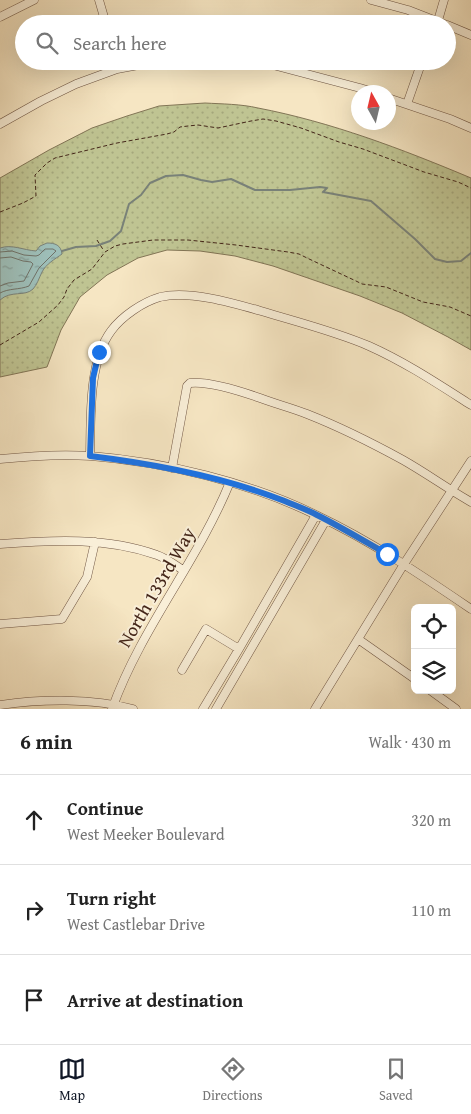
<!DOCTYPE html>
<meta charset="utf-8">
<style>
:root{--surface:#fff;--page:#f2f2f2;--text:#222;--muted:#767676;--line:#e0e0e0;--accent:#111827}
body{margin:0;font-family:"Gentium Book Plus",serif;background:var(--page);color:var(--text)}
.controls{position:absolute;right:15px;bottom:15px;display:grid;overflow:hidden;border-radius:8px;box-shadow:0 5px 20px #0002}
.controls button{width:45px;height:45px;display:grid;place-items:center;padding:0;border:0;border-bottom:1px solid var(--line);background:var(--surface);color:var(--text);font:25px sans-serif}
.compass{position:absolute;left:351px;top:85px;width:45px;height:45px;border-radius:50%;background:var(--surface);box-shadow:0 5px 20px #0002;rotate:352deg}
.stop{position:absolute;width:15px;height:15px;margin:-11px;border:4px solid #1a73e8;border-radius:50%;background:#fff}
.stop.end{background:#1a73e8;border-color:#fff;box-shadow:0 1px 5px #0008}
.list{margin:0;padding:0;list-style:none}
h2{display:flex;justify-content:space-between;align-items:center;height:65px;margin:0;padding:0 20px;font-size:21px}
h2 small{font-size:16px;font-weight:400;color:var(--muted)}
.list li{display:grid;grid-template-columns:32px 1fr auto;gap:15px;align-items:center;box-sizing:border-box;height:90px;padding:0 20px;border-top:1px solid var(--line)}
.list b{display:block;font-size:19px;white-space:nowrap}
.list p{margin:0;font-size:16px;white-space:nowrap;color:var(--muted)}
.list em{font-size:16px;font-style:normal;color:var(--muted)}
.icon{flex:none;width:28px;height:28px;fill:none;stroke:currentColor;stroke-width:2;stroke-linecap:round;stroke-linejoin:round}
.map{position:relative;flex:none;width:471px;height:709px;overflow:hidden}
.search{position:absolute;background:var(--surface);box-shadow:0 5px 20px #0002;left:15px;right:15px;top:15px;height:55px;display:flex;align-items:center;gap:12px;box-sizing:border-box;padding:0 18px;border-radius:28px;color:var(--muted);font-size:19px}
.sheet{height:335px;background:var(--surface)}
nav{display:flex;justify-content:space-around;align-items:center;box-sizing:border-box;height:70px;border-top:1px solid var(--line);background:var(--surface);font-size:14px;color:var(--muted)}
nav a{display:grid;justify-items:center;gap:2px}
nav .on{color:var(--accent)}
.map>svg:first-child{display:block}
.grass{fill:url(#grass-dots);stroke:#827556}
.water{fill:url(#water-ripples);stroke:#798178}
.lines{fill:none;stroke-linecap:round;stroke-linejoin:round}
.shore{stroke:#707268;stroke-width:1}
.stream{stroke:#798178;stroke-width:2}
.minor-casing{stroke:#705644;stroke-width:9}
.path{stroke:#442619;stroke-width:1;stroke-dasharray:4 2.5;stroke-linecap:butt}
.minor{stroke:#f9efd8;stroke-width:8}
.route{stroke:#1a73e8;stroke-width:6}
.labels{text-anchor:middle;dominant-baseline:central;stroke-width:4;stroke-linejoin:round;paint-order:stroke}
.street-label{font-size:19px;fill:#442619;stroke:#f9efd8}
</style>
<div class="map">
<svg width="471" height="709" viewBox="0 0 471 709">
<defs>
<pattern id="grass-dots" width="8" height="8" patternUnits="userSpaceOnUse" patternTransform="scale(1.25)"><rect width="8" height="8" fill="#bfc492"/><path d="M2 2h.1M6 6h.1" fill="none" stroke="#a5a87d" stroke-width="1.8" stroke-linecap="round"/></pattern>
<pattern id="water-ripples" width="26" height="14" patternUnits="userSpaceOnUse" patternTransform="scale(1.25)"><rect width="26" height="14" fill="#9dbeb8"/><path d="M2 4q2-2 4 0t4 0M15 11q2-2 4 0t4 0" fill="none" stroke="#829a95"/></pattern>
</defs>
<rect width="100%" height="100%" fill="#f6e6c3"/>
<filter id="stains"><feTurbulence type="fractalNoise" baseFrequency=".004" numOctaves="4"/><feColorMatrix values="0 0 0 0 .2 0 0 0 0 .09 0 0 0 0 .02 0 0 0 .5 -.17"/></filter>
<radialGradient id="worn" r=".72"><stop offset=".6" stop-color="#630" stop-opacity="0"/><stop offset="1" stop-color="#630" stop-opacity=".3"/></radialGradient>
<path class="grass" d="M205,103C222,104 241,104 258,108C331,122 402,149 471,178V350L448,337L402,313L360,296L273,266L235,256L200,251L167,250L138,258L107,275L80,297L61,330L47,367L0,377V178L49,150L92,128L127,116L159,106Z"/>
<path class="water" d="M47,243C55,243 61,245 62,254C55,259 46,264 42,272C39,278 37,285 33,289C25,297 11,290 0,300V248C12,244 23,250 36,251L40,246Z"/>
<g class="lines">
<path class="shore" d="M0,252L12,251L24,255L36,256L39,255L45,249H53L56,251L39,268L29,286C19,290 9,288 0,293
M0,258L11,257L23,261L31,262L33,264L24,281L8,283L0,286"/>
<path class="stream" d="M62,251L76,247L96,246L110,241L121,231L129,204L141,195L150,183L166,176L183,175L201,180L212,182L231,179L255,190H290L320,187L327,188L323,192L371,201L415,239L435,259L447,262L461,261L471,253"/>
<g class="minor-casing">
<path id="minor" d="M99,0L106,24
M371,0L408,10L444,24
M0,17L34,0
M437,24L444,0
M447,25L471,35
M249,61L269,64L360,88L373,92
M388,98L450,119L471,128
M407,104L422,61
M0,124L41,101L76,84L117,69L160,61
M90,456C91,419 88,362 111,331C122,316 143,302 160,297C189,290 233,303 261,311C297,322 334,331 369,346C405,362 438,384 471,405
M0,459C29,456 62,454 91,456C165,462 249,482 316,515C371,541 421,575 471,609
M172,468L187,386L190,383C208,381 243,392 260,398C276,404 292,408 307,414C340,427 372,443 403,460C426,473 448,489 471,502
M0,544C52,540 107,537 157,555C166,558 175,565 183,570
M0,624L62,619L87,577L95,542
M358,639L415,679
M182,670L206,629L239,649
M430,690L456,709
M0,705C41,699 93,698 133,709
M112,709C141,628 198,561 230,482
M203,709L239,649L316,515
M216,709L326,520
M315,709L404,564L471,461"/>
</g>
<path class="path" d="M0,212L23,203L36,196L35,175L47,163L55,158L117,143L167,134L174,132L180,127L188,126L198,125L218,128L251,121L263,119L276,121L301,128L339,142L363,149L424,172L458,182L471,188
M97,240L104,251
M0,345L39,322L58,305L64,297L67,289L74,280L92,269L105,252L115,246L123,244L153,240H188L236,245L288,252L299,254L307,258L356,281L362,284L386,287L423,302L450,307L471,316"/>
<use href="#minor" class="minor"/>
</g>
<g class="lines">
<path class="route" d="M99,352L93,378L90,456C156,464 220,476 282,500C294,505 306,509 317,515C341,527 364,541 387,554"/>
</g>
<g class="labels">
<g class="street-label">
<text transform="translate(156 587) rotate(-60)">North 133rd Way</text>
</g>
</g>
<rect width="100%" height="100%" filter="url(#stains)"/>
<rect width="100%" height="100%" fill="url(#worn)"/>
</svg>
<div class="controls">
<button><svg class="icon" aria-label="locate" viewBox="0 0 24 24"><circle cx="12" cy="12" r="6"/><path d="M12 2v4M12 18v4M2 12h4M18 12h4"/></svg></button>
<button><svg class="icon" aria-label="layers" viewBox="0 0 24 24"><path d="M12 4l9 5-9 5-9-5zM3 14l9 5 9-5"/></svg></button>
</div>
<svg class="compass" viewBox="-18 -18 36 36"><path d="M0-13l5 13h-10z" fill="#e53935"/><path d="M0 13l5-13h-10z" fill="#767676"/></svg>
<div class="stop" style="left:387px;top:554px"></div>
<div class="stop end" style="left:99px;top:352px"></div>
<div class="search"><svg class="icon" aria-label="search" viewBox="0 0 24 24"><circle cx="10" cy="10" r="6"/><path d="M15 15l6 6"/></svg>Search here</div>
</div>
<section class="sheet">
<h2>6 min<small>Walk · 430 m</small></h2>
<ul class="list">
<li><svg class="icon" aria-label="ahead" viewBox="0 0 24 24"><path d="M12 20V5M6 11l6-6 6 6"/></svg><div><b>Continue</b><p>West Meeker Boulevard</p></div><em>320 m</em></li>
<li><svg class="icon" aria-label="right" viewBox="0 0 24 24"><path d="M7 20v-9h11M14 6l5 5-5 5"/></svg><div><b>Turn right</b><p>West Castlebar Drive</p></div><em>110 m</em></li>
<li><svg class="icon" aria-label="arrive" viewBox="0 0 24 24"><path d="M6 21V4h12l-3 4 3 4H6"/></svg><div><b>Arrive at destination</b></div></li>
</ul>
</section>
<nav>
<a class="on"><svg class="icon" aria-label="map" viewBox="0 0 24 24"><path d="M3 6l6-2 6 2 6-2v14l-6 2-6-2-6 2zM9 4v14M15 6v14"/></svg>Map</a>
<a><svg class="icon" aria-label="directions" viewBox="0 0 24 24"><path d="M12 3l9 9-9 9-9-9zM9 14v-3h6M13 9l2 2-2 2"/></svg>Directions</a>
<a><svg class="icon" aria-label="saved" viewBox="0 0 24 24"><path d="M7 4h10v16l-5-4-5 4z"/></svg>Saved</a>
</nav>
